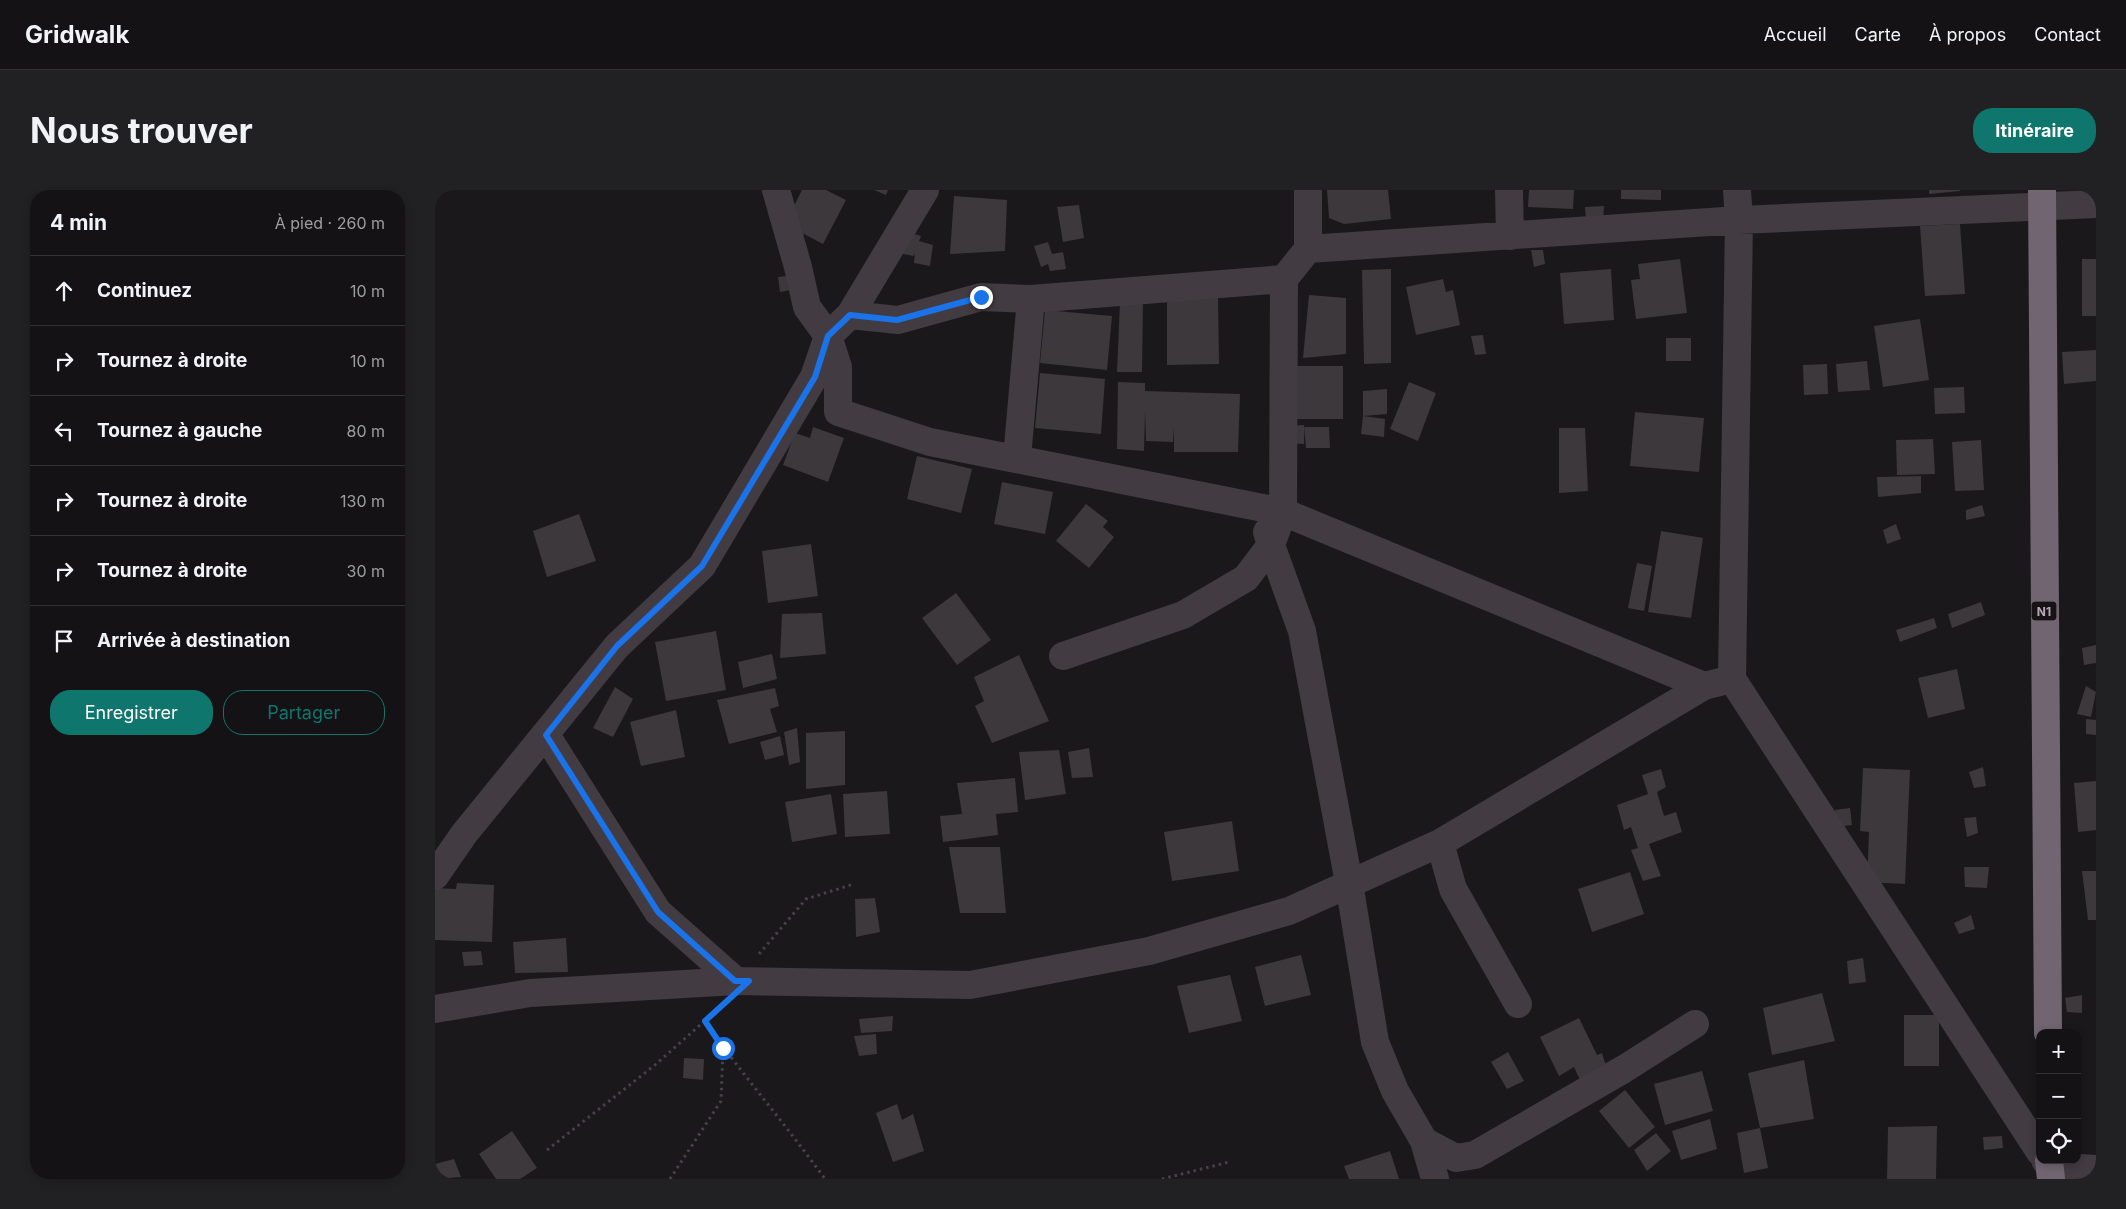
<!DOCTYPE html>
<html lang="fr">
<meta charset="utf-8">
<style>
:root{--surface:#141214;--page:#212022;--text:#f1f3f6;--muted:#9d9ea0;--line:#333234;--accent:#0f766e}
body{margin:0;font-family:Inter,sans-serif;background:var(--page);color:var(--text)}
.controls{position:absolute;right:15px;bottom:15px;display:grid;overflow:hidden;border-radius:10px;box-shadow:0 2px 8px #0003}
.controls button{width:45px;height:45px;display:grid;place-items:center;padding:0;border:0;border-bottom:1px solid var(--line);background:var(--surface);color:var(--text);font:25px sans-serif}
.stop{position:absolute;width:15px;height:15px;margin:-11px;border:4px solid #1a73e8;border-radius:50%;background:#fff}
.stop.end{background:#1a73e8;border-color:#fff;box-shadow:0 1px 5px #0008}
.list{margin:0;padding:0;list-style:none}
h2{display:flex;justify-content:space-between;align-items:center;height:65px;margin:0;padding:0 20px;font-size:21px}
h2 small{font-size:16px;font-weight:400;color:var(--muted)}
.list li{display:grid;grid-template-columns:32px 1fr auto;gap:15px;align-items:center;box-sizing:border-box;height:70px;padding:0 20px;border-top:1px solid var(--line)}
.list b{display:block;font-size:19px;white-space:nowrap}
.list em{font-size:16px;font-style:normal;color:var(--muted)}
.actions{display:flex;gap:10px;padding:15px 20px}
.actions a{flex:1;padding:11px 0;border:1px solid var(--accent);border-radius:20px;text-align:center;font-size:18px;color:var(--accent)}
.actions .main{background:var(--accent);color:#fff}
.icon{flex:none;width:28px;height:28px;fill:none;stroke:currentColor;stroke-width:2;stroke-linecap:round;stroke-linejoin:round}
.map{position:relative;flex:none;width:1661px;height:989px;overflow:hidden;border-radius:20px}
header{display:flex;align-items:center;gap:30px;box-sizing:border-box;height:70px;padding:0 25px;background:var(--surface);border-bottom:1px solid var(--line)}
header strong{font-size:24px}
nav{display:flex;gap:28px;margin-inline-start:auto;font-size:18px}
.intro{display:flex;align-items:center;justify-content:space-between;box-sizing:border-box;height:120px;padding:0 30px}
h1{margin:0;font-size:35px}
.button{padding:12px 22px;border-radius:20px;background:var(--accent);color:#fff;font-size:18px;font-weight:700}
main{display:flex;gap:30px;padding:0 30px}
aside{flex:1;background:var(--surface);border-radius:20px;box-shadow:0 2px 8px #0003}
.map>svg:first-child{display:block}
.building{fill:#3c383c}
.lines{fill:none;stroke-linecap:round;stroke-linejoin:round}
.path{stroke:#484149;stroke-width:3;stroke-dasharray:2.5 4;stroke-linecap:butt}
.minor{stroke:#423b41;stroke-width:28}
.highway{stroke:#706571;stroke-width:28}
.route{stroke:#1a73e8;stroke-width:6}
.labels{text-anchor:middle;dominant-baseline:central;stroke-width:5;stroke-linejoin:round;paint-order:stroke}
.shield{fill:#161315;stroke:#887d88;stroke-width:1}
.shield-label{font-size:12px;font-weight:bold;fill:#b9aaba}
</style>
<header>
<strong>Gridwalk</strong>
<nav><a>Accueil</a><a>Carte</a><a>À propos</a><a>Contact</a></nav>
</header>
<div class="intro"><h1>Nous trouver</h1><a class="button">Itinéraire</a></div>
<main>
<aside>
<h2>4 min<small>À pied · 260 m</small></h2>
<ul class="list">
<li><svg class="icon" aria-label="ahead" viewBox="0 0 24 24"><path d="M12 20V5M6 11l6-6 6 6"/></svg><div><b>Continuez</b></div><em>10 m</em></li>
<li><svg class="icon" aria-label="right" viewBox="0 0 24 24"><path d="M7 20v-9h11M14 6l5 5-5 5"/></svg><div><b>Tournez à droite</b></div><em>10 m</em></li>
<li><svg class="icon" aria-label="left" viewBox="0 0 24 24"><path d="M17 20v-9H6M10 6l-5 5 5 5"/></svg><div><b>Tournez à gauche</b></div><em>80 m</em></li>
<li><svg class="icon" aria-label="right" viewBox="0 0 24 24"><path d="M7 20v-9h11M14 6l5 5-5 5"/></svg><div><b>Tournez à droite</b></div><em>130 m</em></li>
<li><svg class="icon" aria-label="right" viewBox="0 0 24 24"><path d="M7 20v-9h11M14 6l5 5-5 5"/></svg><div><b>Tournez à droite</b></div><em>30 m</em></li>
<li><svg class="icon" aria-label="arrive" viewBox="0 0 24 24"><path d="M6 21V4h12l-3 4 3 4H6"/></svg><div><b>Arrivée à destination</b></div></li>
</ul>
<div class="actions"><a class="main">Enregistrer</a><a>Partager</a></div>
</aside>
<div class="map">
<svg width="1661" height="989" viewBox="0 0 1661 989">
<rect width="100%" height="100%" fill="#1a181a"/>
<path class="building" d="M367,0H391L411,10L388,54L350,34Z
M439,0H453L451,5Z
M892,0H953L956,29L909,34L894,28Z
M1094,0H1139L1138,19L1093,17Z
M1186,0H1226V10L1186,9Z
M1494,0H1525V1L1494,4Z
M519,6L572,10L570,61L515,64Z
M644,15L649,48L628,52L622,17Z
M1169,16L1168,31H1151L1150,17Z
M1525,34L1530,104L1490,106L1485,36Z
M469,41L486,46L484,51L498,55L495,76L479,73L480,62L479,66L463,63Z
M613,52L617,64L628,62L631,79L615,81L613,74L606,77L599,56Z
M1096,60H1108L1110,74L1099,77Z
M1245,69L1252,123L1201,129L1196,90L1205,89L1203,74Z
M1647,69H1661V126H1647Z
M956,79V173L929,174L927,80Z
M1176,79L1179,130L1129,134L1125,83Z
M360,85L361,99L345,102L343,87Z
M1008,89L1011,102L1018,100L1025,135L981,145L971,97Z
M874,105L911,108V164L868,168Z
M732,108H783L784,174L732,175Z
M685,112H708L707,182H682Z
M610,120L677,126L672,180L605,173Z
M1485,129L1494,190L1448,197L1439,136Z
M1048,145L1051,164L1040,165L1036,146Z
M1231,148H1256V171H1231Z
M1661,160V191L1629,194L1627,162Z
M1432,171L1435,200L1403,202L1401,174Z
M1392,174L1393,204L1369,205L1368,175Z
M858,176H908V229H858Z
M605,183L670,189L666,244L600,238Z
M683,192L710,193V201L805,204L803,262H739V237L738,252L711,251L710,222L709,261L682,259Z
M974,192L1001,203L983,251L955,239Z
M1529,197L1530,223L1500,224L1499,198Z
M952,199V224L928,226V201Z
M1200,222L1269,228L1264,282L1195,276Z
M928,226L950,229L949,247L926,244Z
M869,235V254L849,253V236Z
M378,237L409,248L393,292L348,275L360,243L375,248Z
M869,237H894L895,258H871Z
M1124,238H1150L1153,301L1124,303Z
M1498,249L1500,284L1462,285L1461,250Z
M1546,250L1549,300L1520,301L1517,252Z
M482,266L537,279L526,323L472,309Z
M1486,286V303L1443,307L1442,287Z
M567,292L618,302L610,344L559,334Z
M651,314L673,331L668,337L679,347L654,378L621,351Z
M1547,315L1550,326L1531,330V320Z
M144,324L161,371L112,387L98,341Z
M1461,334L1466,349L1452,354L1448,340Z
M1226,341L1268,348L1256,428L1213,422Z
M376,354L383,406L333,413L327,361Z
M1202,373L1217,376L1209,421L1193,418Z
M521,403L556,450L522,475L487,428Z
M1546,412L1550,425L1517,438L1513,424Z
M387,423L391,464L345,468L347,424Z
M1499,428L1502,438L1465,452L1461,440Z
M281,441L291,500L231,511L220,452Z
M1661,455V473L1649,475L1647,458Z
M337,464L342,489L308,498L303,472Z
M584,465L614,531L557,553L540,516L549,511L539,487Z
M1522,479L1530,519L1493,528L1483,488Z
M1651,496L1661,502L1656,527L1642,524Z
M180,497L198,509L178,547L158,538Z
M340,498L344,516L335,519L342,542L294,554L282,510Z
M241,520L250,567L206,576L195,532Z
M1651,529L1661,530V545L1651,544Z
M362,538L365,572L354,575L349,542Z
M410,541V595L371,599V543Z
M345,546L349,565L330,570L325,552Z
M654,558L658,587L637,588L633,562Z
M624,560L631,604L590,610L584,562Z
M1548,577L1551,596L1539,598L1534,582Z
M1428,578L1475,580L1470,694L1432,692L1434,642L1425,641Z
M1226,579L1231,597L1222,602L1229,626L1241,622L1247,642L1214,654L1226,686L1208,691L1196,660L1203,658L1196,637L1189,640L1182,615L1213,604L1207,585Z
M580,588L583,622L561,624L563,645L508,652L505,626L527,624L522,593Z
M1661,591V640L1643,642L1639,593Z
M452,601L455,644L410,647L408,604Z
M396,604L402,644L357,652L350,612Z
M1415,618L1417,635L1401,637L1400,620Z
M1541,627L1543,643L1532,647L1529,628Z
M797,631L804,681L737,691L729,642Z
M514,657H565L571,723H525Z
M1529,677H1554L1552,698L1530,697Z
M1647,681H1661V730H1653Z
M1195,682L1209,724L1157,742L1143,699Z
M22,693L59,695L57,752L0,750V698L21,699Z
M440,708L445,742L421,747L420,709Z
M1536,725L1540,739L1524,744L1519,733Z
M131,748L133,782L80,783L78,752Z
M46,761L48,775L29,776L27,762Z
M866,765L876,805L830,816L820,777Z
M1428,768L1431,792L1414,794L1412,771Z
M795,785L807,831L754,843L742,796Z
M1387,803L1400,851L1337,865L1328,818Z
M1647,805V823L1632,822L1630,808Z
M1469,825H1504V876H1469Z
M458,826L457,841L426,843L424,829Z
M1144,828L1162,865L1167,863L1172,879L1146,892L1139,877L1124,886L1105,847Z
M441,844L442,864L424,866L419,846Z
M1073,862L1089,891L1072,899L1056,872Z
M249,868L269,869L268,890L248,888Z
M1369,870L1379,929L1325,938L1333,978L1309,983L1302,943L1325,938L1313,883Z
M1267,881L1278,921L1230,935L1219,894Z
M1190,900L1220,937L1194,958L1164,921Z
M462,914L467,930L478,924L489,961L458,972L441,923Z
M1275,929L1282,959L1246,970L1237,941Z
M1502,936L1501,989H1452L1453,937Z
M77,941L102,978L85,989H61L44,964Z
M1221,943L1236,961L1212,981L1199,960Z
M1567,946L1568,958L1549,960L1548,947Z
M955,961L964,989H914L909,976Z
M19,969L26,987L0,989V974Z"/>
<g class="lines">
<path class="path" d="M324,764L371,709L419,694
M269,831C308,885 351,935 390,989
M112,960L220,875L282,820
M235,989L286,911L288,858
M727,989L794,972"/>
<path class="minor" d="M490,0L415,125L393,146L403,177V222L495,252L848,322L1269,496
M873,0V59
M1074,0L1075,46
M415,125L463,130L546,107L596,109L849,89
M582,268L596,109
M628,466L748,425L811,388L836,355L832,342
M1297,489L1304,30L1302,0
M111,545L223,722L301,791
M1005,653L1018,699L1083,814
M0,686L29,644L182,456L267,376L379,187L393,146L372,117L363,77L341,0
M0,819L95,803L301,791L535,795L714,761L854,721L1005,653L1269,496L1297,489L1605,962
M1260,834L1189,879L1040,965L1021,968L989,951L960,901L940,852L914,693L867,441L836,355L848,322L849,89L873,59L1304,30L1661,14
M989,951L1000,989
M1610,970L1614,976L1661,979"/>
<path class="highway" d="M1607,0L1613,843
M1614,970L1616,989"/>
</g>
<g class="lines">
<path class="route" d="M288,858L270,831L314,791H300L223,722L111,545L182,456L267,376L380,187L393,146L415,125L462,130L546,107"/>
</g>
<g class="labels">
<rect class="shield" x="1596.5" y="411.5" width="25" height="19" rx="4"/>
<g class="shield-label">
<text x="1609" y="421">N1</text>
</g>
</g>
</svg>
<div class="controls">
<button>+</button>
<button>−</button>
<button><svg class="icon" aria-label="locate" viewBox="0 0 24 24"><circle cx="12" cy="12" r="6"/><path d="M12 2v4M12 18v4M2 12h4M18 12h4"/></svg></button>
</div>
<div class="stop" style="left:288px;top:858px"></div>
<div class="stop end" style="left:546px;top:107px"></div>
</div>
</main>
